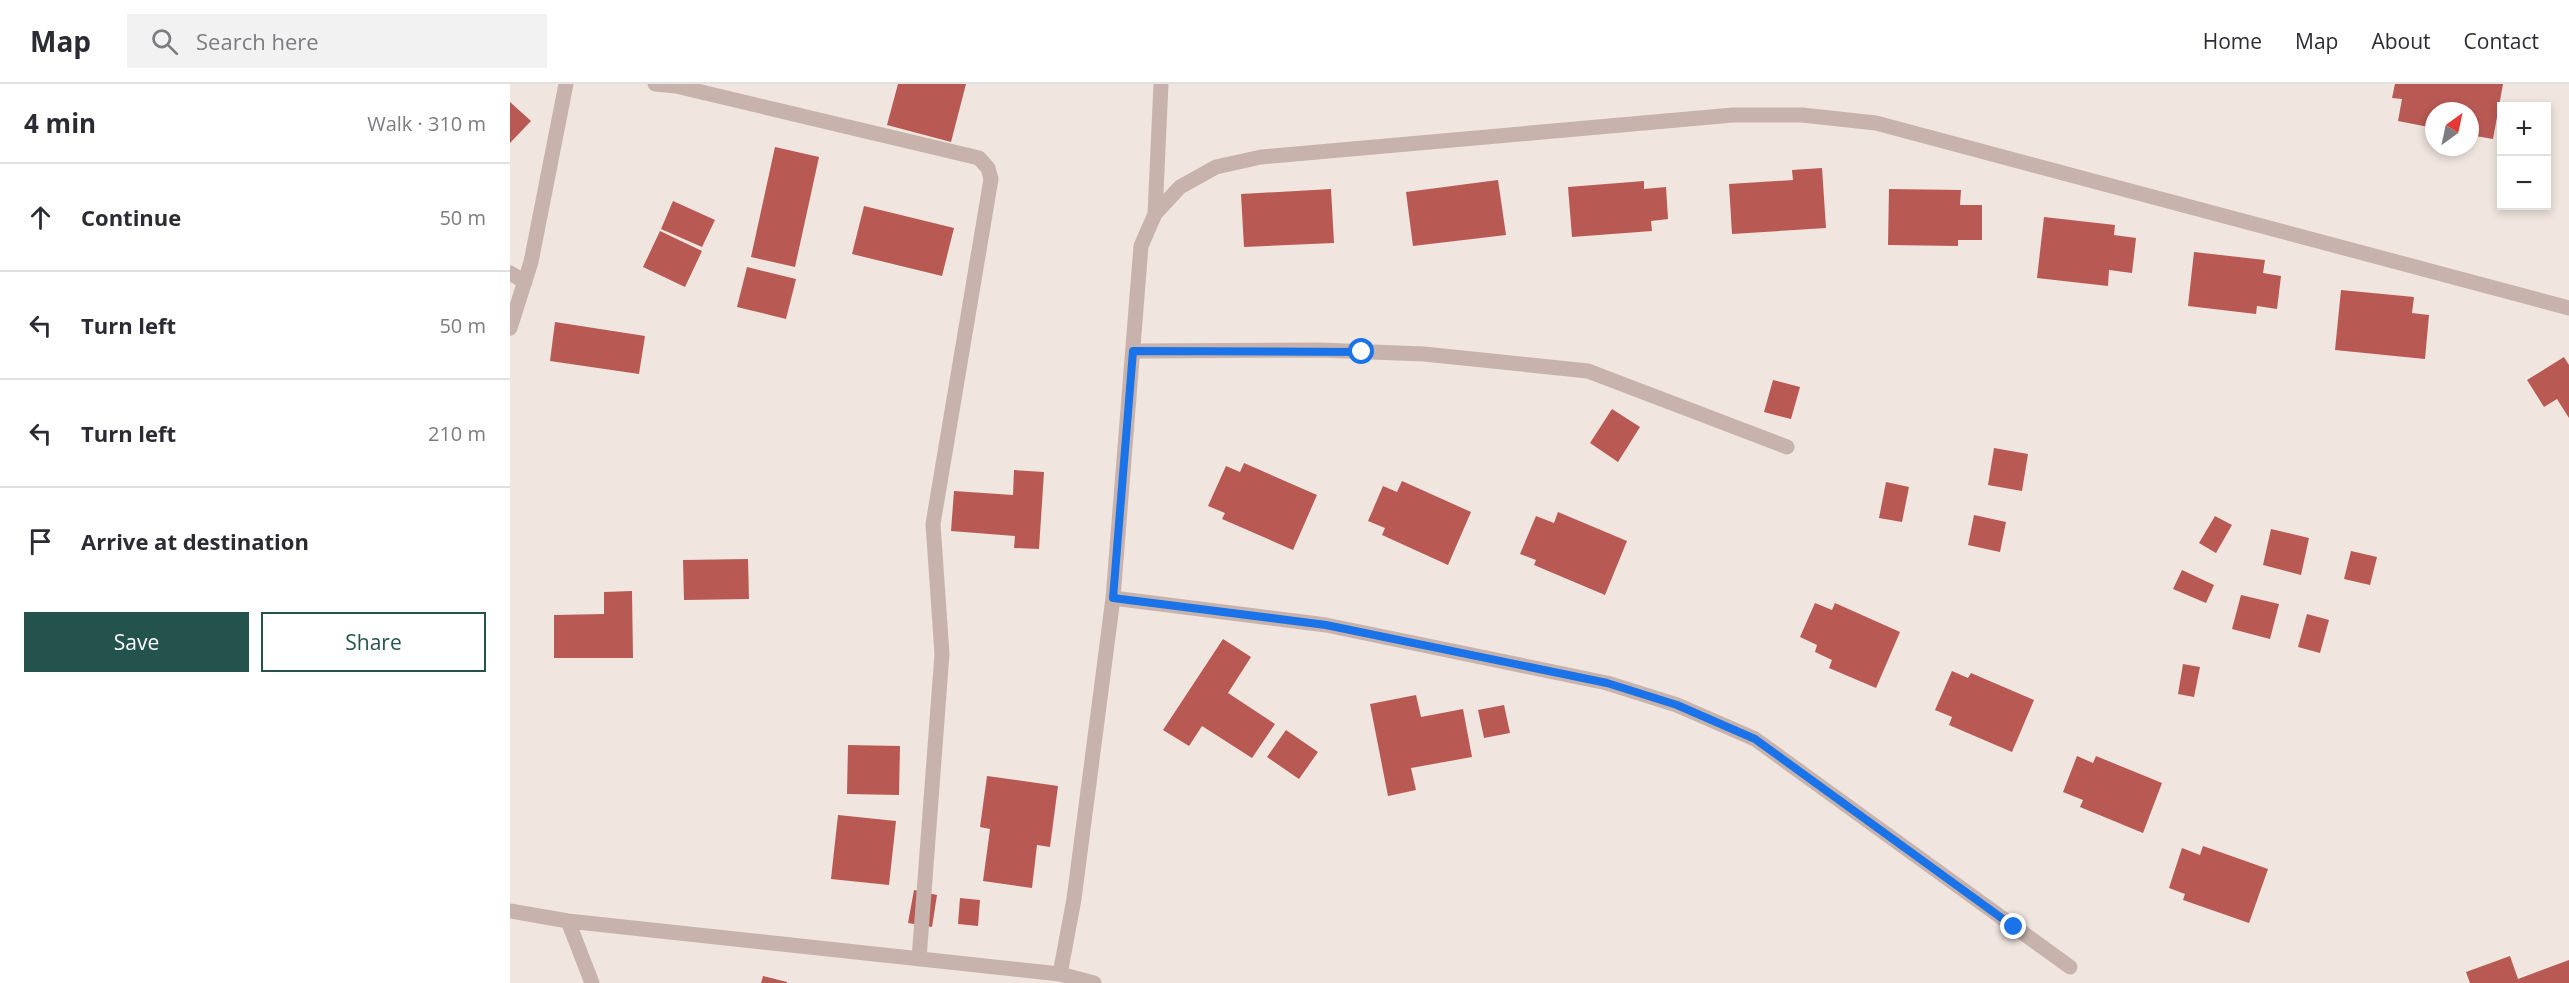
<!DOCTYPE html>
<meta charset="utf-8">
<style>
:root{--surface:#fff;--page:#f2f2f3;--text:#2b2b33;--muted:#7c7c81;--line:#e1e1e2;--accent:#24534d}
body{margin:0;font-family:"Open Sans",sans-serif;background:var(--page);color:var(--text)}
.controls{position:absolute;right:18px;top:18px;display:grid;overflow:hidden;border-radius:0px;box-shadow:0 3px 9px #0003}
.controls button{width:54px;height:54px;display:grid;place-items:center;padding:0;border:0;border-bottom:2px solid var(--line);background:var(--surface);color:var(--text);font:30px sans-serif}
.compass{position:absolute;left:1915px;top:18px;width:54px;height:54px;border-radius:50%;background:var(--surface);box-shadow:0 3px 9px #0003;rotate:33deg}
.stop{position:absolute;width:18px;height:18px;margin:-14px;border:4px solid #1a73e8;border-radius:50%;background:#fff}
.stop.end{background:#1a73e8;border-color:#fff;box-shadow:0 2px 6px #0008}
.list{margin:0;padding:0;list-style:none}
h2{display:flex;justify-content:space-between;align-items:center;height:78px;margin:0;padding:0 24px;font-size:26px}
h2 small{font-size:20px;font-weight:400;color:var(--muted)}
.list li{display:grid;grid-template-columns:39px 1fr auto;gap:18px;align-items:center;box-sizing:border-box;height:108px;padding:0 24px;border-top:2px solid var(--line)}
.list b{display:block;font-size:22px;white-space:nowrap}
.list em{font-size:20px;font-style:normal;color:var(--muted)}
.actions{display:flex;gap:12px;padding:18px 24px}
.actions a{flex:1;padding:14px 0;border:2px solid var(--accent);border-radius:0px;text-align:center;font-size:21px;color:var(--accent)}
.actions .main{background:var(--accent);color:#fff}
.icon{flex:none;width:33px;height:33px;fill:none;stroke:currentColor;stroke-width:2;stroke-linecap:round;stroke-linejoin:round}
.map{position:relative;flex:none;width:2059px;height:899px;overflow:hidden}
header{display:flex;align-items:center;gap:36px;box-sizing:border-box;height:84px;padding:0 30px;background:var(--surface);border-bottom:2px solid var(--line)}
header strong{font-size:28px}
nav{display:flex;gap:33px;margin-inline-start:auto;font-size:21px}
.search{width:420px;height:54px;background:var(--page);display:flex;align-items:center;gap:15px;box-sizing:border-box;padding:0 21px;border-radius:0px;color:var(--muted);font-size:22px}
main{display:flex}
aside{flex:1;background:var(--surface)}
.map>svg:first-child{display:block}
.building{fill:#b95954}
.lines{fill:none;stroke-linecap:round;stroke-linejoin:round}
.minor{stroke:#c7b3ac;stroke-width:15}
.route{stroke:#1a73e8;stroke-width:8}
</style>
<header>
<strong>Map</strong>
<div class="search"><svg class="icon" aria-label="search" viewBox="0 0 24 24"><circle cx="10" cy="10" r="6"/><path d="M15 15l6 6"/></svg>Search here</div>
<nav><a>Home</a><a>Map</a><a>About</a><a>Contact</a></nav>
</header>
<main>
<aside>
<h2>4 min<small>Walk · 310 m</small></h2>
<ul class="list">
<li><svg class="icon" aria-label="ahead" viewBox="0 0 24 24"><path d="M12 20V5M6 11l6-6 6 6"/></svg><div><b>Continue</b></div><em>50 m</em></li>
<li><svg class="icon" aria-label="left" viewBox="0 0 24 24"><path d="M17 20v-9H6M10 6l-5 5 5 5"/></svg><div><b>Turn left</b></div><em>50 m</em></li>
<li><svg class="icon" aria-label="left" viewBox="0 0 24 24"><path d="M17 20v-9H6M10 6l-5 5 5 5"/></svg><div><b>Turn left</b></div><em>210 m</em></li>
<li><svg class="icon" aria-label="arrive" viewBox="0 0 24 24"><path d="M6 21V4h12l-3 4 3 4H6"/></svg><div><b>Arrive at destination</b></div></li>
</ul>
<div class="actions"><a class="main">Save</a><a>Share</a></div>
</aside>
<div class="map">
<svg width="2059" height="899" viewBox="0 0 2059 899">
<rect width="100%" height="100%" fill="#f0e5df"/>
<path class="building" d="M388,0H456L441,58L377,41Z
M1885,0H1993L1983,55L1960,51V27H1924V44L1888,37L1892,15L1882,14Z
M0,18L21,37L0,59Z
M265,63L309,73L285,183L241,173Z
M1312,84L1316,144L1222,150L1219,100L1283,96L1282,86Z
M988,96L996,151L903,162L896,108Z
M1134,97V105L1156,103L1158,135L1141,137L1142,147L1062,153L1058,103Z
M821,105L824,159L734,163L731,110Z
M1379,105L1451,106L1450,121H1472V156H1448V162L1378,161Z
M163,117L205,136L192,163L151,145Z
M354,122L444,144L432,192L342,170Z
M1534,133L1605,141L1604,151L1626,154L1622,189L1599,186L1598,202L1527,194Z
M150,147L192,167L175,203L133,183Z
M1684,168L1755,176L1753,189L1771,192L1767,225L1747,222L1746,230L1678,222Z
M237,183L286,195L276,235L227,223Z
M1831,206L1904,213L1902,229L1919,231L1915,275L1825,266Z
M45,238L135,252L129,290L40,277Z
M2054,273L2059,281V334L2047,315L2034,323L2017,296Z
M1263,296L1290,303L1281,335L1254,328Z
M1102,325L1130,343L1108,378L1080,359Z
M1484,364L1518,370L1512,407L1478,401Z
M734,379L807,411L783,466L712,435L715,429L698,422L716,382L730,388Z
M504,386L534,388L529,465L504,464L505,452L441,447L444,407L503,411Z
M892,397L961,428L938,481L872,451L875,444L858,437L873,402L887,408Z
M1376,398L1399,403L1392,438L1369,434Z
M1048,428L1117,457L1095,511L1024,481L1026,476L1010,470L1026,432L1044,439Z
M1464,431L1496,438L1490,468L1458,461Z
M1705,432L1722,441L1706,469L1689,459Z
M1761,445L1799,454L1791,491L1753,481Z
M1841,467L1867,473L1860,501L1834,495Z
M238,475L239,515L174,516L173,476Z
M1672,486L1704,501L1696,519L1663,505Z
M122,507L123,574H44V531L94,530V508Z
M1731,511L1769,520L1760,555L1722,545Z
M1305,519L1322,526L1325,519L1390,548L1366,604L1319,584L1322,576L1305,568L1307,561L1290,553Z
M1797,530L1819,536L1810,569L1788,563Z
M713,555L741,573L718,609L765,640L742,674L692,642L679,662L653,646Z
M1673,580L1690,583L1684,613L1668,610Z
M1442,587L1458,594L1461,589L1524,616L1502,668L1439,641L1442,633L1425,626Z
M906,611L911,633L953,625L962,673L901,684L906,706L878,712L860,620Z
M994,621L1000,649L974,654L968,626Z
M776,646L808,668L789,695L757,673Z
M338,661L390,662L389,711L337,710Z
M1567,672L1583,679L1586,672L1652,699L1633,749L1570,723L1573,716L1553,708Z
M477,692L548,702L540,763L527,761L522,804L473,797L480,745L470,743Z
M328,731L386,737L379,801L321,795Z
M1693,762L1758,785L1739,839L1673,816L1675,810L1659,804L1672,764L1690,771Z
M404,806L427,811L422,843L398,839Z
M450,814L470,816L468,842L448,840Z
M2000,872L2008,895L2059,876V899H1960L1956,888Z
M253,892L277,898V899H251Z"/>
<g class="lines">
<path class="minor" d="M145,0L166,2L469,74L478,84L481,95L423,440L432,570L409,875
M645,130L651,0
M0,189L15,198
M0,244L21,178L56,0
M623,267L810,266L914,270L1078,287L1277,363
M603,514L816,541L1097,599L1167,621L1245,655L1560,883
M0,827L58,837L550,890L584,899
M58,837L82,899
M550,890L564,815L603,514L631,162L645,130L670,103L706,83L751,73L1223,31H1292L1366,39L2059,224"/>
</g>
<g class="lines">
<path class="route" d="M852,268L623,267L603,514L816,541L1097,599L1167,621L1245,655L1504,843"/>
</g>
</svg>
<div class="controls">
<button>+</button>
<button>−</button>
</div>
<svg class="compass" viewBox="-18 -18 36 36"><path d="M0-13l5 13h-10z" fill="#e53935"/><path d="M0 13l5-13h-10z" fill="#7c7c81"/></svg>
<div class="stop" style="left:852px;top:268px"></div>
<div class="stop end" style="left:1504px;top:843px"></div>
</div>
</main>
